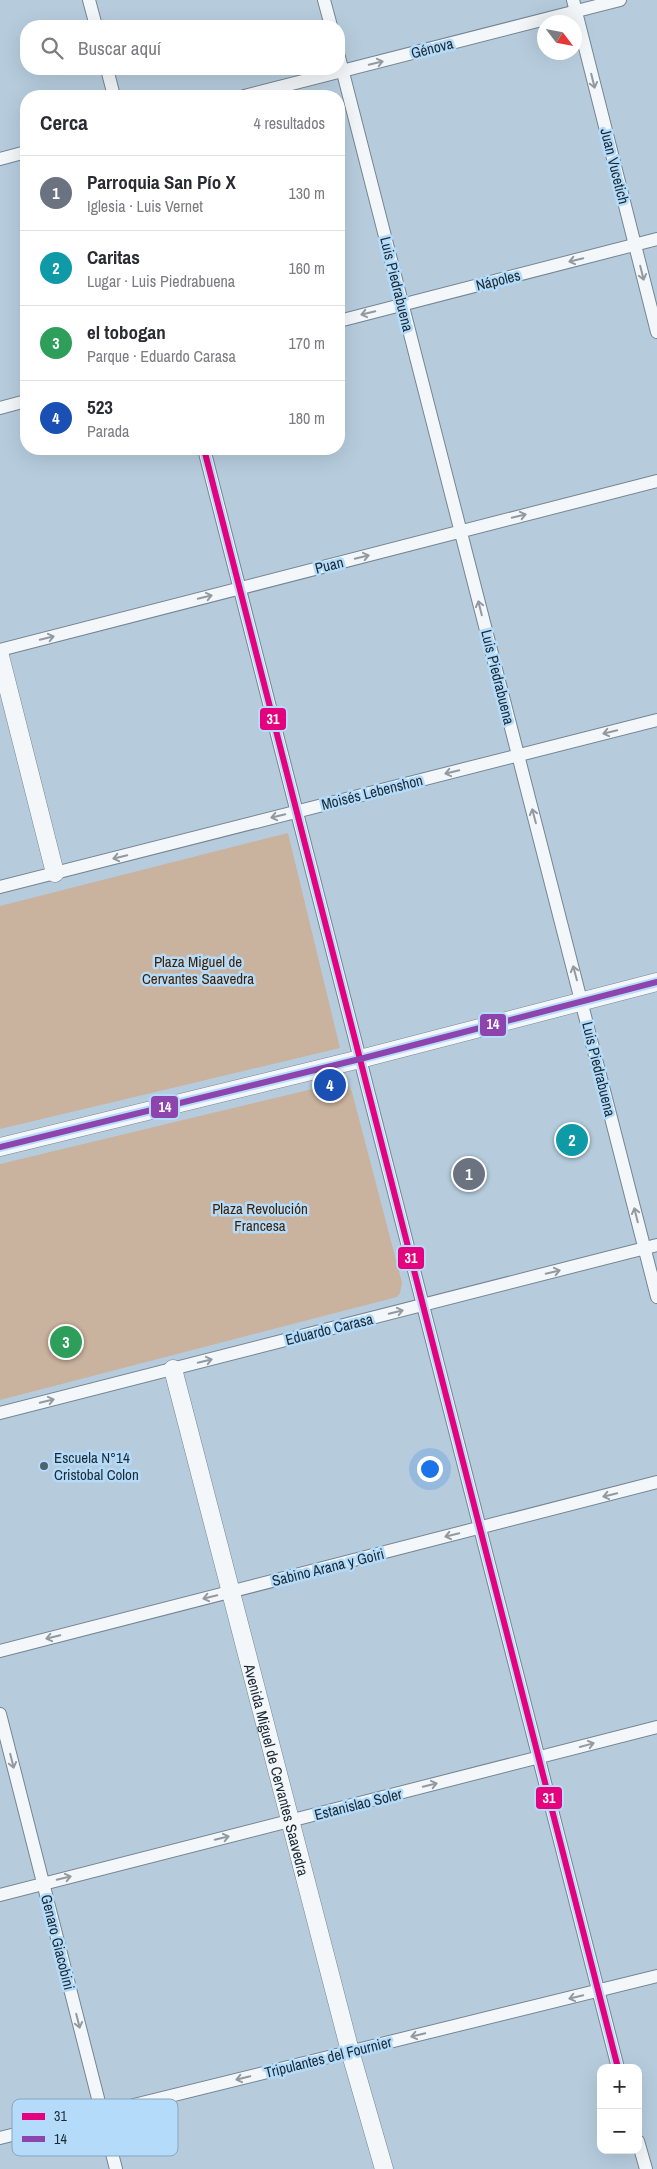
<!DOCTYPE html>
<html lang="es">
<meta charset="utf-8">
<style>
:root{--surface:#fff;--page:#f2f2f3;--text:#2b2b33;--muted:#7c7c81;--line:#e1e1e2;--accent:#db2777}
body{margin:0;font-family:"Archivo Narrow",sans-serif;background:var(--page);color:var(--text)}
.controls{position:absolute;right:15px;bottom:15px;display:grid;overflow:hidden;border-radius:10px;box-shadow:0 5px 20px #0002}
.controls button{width:45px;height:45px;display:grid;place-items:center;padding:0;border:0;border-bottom:1px solid var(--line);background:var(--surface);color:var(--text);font:25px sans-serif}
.compass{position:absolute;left:537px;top:15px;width:45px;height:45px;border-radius:50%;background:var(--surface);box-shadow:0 5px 20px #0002;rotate:122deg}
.you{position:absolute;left:429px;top:1468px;width:18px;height:18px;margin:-12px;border:4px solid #fff;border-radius:50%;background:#1a73e8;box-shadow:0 0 0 8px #1a73e833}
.badge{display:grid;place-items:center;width:32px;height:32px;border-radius:50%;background:var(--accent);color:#fff;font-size:16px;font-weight:700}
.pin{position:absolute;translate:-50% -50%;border:2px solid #fff;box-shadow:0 1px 5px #0006}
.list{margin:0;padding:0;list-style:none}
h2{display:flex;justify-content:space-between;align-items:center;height:65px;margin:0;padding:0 20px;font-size:21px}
h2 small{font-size:16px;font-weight:400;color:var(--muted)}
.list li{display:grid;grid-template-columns:32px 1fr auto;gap:15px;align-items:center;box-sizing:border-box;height:75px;padding:0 20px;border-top:1px solid var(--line)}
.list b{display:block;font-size:19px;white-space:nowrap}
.list p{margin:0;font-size:16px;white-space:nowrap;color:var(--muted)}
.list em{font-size:16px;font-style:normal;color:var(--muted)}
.icon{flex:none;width:28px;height:28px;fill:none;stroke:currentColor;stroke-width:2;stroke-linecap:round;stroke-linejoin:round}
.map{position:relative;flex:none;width:657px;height:2169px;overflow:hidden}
.search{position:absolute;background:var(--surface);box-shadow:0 5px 20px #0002;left:20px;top:20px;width:325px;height:55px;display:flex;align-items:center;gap:12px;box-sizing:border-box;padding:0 18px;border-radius:20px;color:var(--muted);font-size:19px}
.panel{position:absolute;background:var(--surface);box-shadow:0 5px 20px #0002;left:20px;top:90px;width:325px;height:365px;border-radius:20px}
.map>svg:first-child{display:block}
.green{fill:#c9b29e}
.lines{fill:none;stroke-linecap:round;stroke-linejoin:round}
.street-casing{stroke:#758592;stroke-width:14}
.secondary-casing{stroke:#758592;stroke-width:19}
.street{stroke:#f4f7fa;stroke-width:12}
.secondary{stroke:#f4f7fa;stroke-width:18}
.bus-1-casing{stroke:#b4dcfa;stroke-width:10}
.bus-2-casing{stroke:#b4dcfa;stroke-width:10}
.bus-1{stroke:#e5007d;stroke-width:6}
.bus-2{stroke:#8e44ad;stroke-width:6}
.oneway{stroke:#929aa1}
.poi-dot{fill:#51626f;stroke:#b4dcfa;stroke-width:2}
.labels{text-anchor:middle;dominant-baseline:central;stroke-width:5;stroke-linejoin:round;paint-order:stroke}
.street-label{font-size:15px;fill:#1a2934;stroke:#b4dcfa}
.park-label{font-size:15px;fill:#401f00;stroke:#b4dcfa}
.poi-label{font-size:15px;fill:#1a2934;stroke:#b4dcfa;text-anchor:start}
.key{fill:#b4dcfa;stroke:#86a6bf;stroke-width:1}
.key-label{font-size:14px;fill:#1a2934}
.line-badge{stroke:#b4dcfa;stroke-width:2}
.badge-label{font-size:14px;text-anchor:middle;font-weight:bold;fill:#fff}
</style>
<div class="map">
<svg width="657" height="2169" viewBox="0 0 657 2169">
<rect width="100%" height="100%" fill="#b6ccdd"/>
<path class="green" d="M288,833L340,1048L0,1129V906Z
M342,1082L347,1084L352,1092L402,1283L400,1293L397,1297L0,1400V1164Z"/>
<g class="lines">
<g class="street-casing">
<path id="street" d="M89,0L96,26
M324,0L331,26
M573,0L657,332
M339,57L657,1297
M107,69L114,96
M244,96L620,0
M0,159L26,152
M339,321L657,239
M0,408L26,401
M204,449L618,2068
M0,650L657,481
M0,887L657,720
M0,1413L657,1245
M0,1651L657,1482
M0,1714L116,2169
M0,1895L657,1727
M0,2138L657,1976
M638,2141L646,2169"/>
</g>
<g class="secondary-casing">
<g id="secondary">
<path d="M0,656L55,873"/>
<path d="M0,1147L360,1059L657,982"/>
<path id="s1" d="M173,1369L350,2051L384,2169"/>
</g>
</g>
<use href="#street" class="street"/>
<use href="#secondary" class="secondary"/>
<g class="bus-1-casing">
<path id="bus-1" d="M204,449L618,2068"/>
</g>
<g class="bus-2-casing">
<path id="bus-2" d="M0,1147L360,1059L657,982"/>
</g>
<use href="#bus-1" class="bus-1"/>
<use href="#bus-2" class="bus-2"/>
</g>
<defs><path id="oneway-shaft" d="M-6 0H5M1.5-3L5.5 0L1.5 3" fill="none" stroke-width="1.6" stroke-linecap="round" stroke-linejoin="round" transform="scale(1.25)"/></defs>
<g class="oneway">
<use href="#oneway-shaft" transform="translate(376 63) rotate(-14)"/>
<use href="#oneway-shaft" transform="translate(593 81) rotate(76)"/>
<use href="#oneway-shaft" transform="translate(576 260) rotate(166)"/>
<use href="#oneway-shaft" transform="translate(642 273) rotate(76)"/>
<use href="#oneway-shaft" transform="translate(368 313) rotate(166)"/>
<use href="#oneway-shaft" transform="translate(519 516) rotate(-14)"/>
<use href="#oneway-shaft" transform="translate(362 557) rotate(-14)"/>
<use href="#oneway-shaft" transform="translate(205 597) rotate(-14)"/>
<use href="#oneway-shaft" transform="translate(480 608) rotate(-104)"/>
<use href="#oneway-shaft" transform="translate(47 638) rotate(-14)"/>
<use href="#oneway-shaft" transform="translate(610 732) rotate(166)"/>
<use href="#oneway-shaft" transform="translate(452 772) rotate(166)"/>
<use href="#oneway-shaft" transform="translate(278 816) rotate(166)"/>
<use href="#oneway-shaft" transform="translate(534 816) rotate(-105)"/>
<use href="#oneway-shaft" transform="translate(120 857) rotate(166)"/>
<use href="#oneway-shaft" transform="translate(575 973) rotate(-105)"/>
<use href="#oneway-shaft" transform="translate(636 1215) rotate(-104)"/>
<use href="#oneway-shaft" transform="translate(553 1272) rotate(-14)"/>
<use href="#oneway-shaft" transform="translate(396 1312) rotate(-14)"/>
<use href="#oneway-shaft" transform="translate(205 1361) rotate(-14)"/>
<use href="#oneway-shaft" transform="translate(47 1401) rotate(-14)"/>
<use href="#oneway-shaft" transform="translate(610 1495) rotate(166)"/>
<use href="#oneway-shaft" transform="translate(452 1535) rotate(166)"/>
<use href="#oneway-shaft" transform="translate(210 1597) rotate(166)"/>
<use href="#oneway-shaft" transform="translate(53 1637) rotate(166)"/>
<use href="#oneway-shaft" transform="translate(587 1745) rotate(-15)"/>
<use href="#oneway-shaft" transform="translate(12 1761) rotate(76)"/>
<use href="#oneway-shaft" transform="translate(430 1785) rotate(-14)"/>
<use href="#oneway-shaft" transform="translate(222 1838) rotate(-14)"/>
<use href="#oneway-shaft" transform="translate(64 1878) rotate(-14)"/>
<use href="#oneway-shaft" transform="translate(576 1997) rotate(166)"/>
<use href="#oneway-shaft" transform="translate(78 2021) rotate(76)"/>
<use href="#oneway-shaft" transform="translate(418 2035) rotate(166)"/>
<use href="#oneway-shaft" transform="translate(243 2078) rotate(166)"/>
</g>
<circle class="poi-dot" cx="44" cy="1466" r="5"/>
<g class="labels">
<g class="street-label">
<text transform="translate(432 48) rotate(-14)">Génova</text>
<text transform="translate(615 166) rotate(76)">Juan Vucetich</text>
<text transform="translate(498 280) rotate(-14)">Nápoles</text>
<text transform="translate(397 284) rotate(76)">Luis Piedrabuena</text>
<text transform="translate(329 565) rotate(-14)">Puan</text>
<text transform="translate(498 677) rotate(76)">Luis Piedrabuena</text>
<text transform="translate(372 792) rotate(-14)">Moisés Lebenshon</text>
<text transform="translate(599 1069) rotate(76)">Luis Piedrabuena</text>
<text transform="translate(329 1329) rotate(-14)">Eduardo Carasa</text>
<text transform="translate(328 1567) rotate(-14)">Sabino Arana y Goiri</text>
<text stroke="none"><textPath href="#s1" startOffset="414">Avenida Miguel de Cervantes Saavedra</textPath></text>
<text transform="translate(358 1804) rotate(-14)">Estanislao Soler</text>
<text transform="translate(58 1942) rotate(76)">Genaro Giacobini</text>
<text transform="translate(328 2057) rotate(-14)">Tripulantes del Fournier</text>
</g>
<g class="park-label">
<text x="198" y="961">Plaza Miguel de<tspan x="198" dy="17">Cervantes Saavedra</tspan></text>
<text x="260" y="1208">Plaza Revolución<tspan x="260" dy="17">Francesa</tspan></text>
</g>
<g class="poi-label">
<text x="54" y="1457">Escuela N°14<tspan x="54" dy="17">Cristobal Colon</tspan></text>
</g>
</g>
<rect x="12" y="2099" width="166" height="57" rx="8" class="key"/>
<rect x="22" y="2113" width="23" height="7" fill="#e5007d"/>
<rect x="22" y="2136" width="23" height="6" fill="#8e44ad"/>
<g class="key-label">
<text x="54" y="2121">31</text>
<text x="54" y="2144">14</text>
</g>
<g class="line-badge">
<rect x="259" y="707" width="28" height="24" rx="5" fill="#e5007d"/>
<rect x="479" y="1013" width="28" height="24" rx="5" fill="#8e44ad"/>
<rect x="150" y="1095" width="29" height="24" rx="5" fill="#8e44ad"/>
<rect x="397" y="1246" width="28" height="24" rx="5" fill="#e5007d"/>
<rect x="535" y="1786" width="28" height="24" rx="5" fill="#e5007d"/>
</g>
<g class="badge-label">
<text x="273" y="724">31</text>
<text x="493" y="1029">14</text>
<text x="165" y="1112">14</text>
<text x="411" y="1263">31</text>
<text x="549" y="1803">31</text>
</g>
</svg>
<div class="controls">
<button>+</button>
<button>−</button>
</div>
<svg class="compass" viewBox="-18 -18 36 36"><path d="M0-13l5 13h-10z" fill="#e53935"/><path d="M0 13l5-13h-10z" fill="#7c7c81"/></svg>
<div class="you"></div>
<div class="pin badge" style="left:469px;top:1174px;background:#6b7280">1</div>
<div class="pin badge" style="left:572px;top:1140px;background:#0f9aa8">2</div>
<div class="pin badge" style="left:66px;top:1342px;background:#2e9e5b">3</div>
<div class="pin badge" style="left:330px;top:1085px;background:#1a4fb4">4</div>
<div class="search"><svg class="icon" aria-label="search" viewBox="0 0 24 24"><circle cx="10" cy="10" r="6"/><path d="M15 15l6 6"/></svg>Buscar aquí</div>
<section class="panel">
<h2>Cerca<small>4 resultados</small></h2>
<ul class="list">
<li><span class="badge" style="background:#6b7280">1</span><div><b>Parroquia San Pío X</b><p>Iglesia · Luis Vernet</p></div><em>130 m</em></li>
<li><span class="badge" style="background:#0f9aa8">2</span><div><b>Caritas</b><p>Lugar · Luis Piedrabuena</p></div><em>160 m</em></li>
<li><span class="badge" style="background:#2e9e5b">3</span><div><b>el tobogan</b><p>Parque · Eduardo Carasa</p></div><em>170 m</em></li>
<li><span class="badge" style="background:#1a4fb4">4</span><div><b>523</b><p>Parada</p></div><em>180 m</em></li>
</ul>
</section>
</div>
